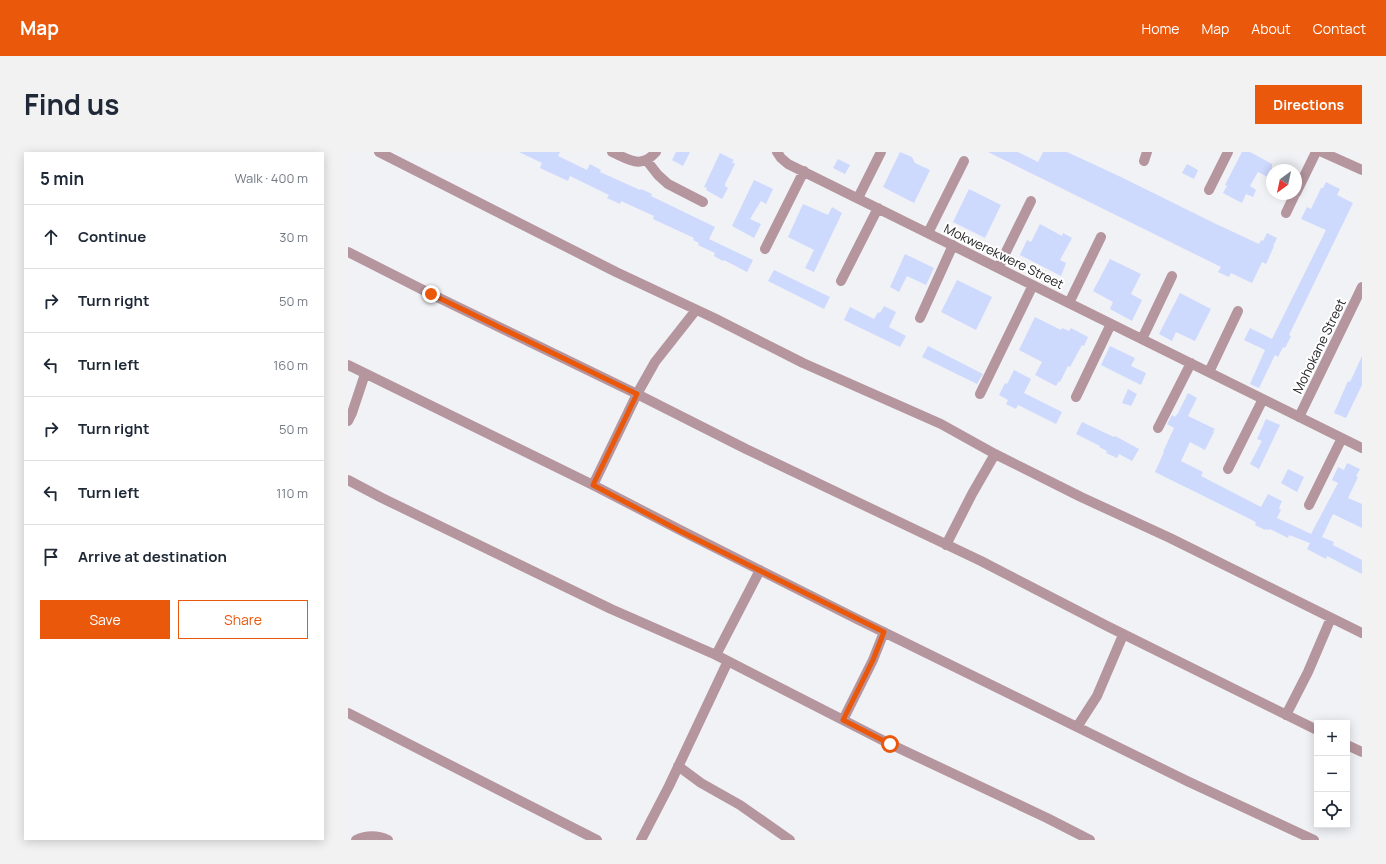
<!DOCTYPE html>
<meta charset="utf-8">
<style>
:root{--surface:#fff;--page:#f2f2f3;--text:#1f2937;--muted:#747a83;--line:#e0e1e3;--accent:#ea580c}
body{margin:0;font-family:Manrope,sans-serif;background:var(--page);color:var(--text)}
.controls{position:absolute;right:12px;bottom:12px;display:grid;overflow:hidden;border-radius:0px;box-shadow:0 2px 10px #0003}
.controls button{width:36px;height:36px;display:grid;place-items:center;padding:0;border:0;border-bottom:1px solid var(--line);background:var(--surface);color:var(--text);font:20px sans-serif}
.compass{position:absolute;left:918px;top:12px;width:36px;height:36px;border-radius:50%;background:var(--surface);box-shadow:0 2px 10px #0003;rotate:213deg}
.stop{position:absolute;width:12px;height:12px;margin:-9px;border:3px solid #ea580c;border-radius:50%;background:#fff}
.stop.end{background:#ea580c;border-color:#fff;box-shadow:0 1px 4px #0008}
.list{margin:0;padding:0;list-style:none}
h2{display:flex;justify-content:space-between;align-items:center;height:52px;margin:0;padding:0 16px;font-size:17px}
h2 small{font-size:13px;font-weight:400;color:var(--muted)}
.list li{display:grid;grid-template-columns:26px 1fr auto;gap:12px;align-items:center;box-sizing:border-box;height:64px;padding:0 16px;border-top:1px solid var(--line)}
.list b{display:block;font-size:15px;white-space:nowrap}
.list em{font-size:13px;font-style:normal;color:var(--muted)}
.actions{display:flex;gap:8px;padding:12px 16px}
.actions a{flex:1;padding:9px 0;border:1px solid var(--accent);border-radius:0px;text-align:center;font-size:14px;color:var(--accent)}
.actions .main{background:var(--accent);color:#fff}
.icon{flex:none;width:22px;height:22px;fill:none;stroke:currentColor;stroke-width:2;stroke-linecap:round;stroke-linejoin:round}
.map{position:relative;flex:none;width:1014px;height:688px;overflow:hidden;border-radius:0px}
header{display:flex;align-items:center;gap:24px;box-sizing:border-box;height:56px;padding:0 20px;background:var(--accent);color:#fff}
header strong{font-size:19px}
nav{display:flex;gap:22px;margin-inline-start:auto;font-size:14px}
.intro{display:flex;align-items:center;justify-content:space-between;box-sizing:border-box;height:96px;padding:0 24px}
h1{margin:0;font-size:28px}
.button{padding:10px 18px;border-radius:0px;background:var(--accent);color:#fff;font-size:14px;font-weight:700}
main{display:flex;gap:24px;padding:0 24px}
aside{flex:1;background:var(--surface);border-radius:0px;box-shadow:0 2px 10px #0003}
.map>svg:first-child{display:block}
.building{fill:#cdd9fd}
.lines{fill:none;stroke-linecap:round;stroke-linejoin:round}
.minor{stroke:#b5969e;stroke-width:10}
.route{stroke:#ea580c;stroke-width:5}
.labels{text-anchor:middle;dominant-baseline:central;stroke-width:4;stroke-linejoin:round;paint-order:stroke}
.street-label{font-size:13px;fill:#252527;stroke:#fff}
</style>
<header>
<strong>Map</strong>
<nav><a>Home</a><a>Map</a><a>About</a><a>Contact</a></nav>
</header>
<div class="intro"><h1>Find us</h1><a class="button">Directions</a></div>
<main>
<aside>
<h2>5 min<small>Walk · 400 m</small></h2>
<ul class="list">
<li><svg class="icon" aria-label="ahead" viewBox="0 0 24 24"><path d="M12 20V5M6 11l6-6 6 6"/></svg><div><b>Continue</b></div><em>30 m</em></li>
<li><svg class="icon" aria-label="right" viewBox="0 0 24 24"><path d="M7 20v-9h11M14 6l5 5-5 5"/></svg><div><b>Turn right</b></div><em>50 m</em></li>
<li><svg class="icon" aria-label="left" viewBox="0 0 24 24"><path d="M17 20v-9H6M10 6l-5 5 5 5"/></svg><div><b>Turn left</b></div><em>160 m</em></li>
<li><svg class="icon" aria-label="right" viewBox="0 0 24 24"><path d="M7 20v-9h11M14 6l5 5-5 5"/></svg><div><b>Turn right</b></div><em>50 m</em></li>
<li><svg class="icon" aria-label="left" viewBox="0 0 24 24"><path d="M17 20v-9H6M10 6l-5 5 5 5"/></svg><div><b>Turn left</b></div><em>110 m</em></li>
<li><svg class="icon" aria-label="arrive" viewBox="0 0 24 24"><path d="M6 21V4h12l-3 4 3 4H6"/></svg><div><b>Arrive at destination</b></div></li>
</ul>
<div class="actions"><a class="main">Save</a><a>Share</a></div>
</aside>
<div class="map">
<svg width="1014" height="688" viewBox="0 0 1014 688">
<rect width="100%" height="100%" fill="#f1f2f6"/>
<path class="building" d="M171,0H212L210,4L239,18L242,12L253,18L252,20L292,38L293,37L304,42L303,44L367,75L361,87L405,108L399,120L376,108L375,109L366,104L367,101L350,93L351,91L345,88L346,86L305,67L306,64L273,49L272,52L259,46L261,43L222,24L220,29L192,16L194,11Z
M328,0H342L335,14L324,8Z
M552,0L564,5L567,11L582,18L566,51L535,35Z
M640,0H670L690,10L695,0H719L775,26L866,71L911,92L913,88L915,89L919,81L929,86L925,94H926L918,112L914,110L904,131L883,121L881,125L870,120L873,115Z
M894,0H902L924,12V27L910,20L902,34L908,38L905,45L898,42L894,51L875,41L879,34L877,33Z
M372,1L386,8L384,10L387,12L377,32V34L380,36L374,47L358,38L359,36L356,35Z
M490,7L502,13L497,22L485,16Z
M839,12L850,18L846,27L834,21Z
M406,28L425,37L418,52L413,49L402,67L413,72L406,86L384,74Z
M978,30L992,37L989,43L1005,51L941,183L943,184L937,196L935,195L930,205L927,203L911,236L902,232L917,198L896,188L902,176L924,187L978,78L953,67L959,55L963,57L973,36H975Z
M621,37L653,53L637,86L605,70Z
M455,52L480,63L484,55L494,61L466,120L457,116L466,98L440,85Z
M692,72L714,84L715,81L724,86L712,108L718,111L713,124L672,103L679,88L683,90Z
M557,102L586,116L578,133L559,124L551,140L542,135Z
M762,107L793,122L783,142L794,148L784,169L762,157L765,150L745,139Z
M426,118L482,145L476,157L420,129Z
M609,128L644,145L628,178L593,160Z
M832,141L863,157L847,189L828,180L824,189L811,182Z
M536,154L548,160L541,175L558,184L552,195L496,168L502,155L526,167L530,160L532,161Z
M687,165L713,178L714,176L721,179L723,176L740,185L736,194L734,193L722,215L720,214L712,230L711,229L708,234L687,223L694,210L671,198Z
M580,194L635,222L629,232L574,205Z
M762,194L787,206L783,214L798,221L793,233L753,213Z
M1014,204V233L998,266L986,261L1000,229L1002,230Z
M666,218L683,227L676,241L714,260L708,272L670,253L668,257L658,252L660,248L651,243L657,231L659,232Z
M780,237L789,242L783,254L774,251Z
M840,241L849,246L840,264L867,277L865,279L866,280L857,298L842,290L833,309L855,320L853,324L913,355L920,342L934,349L931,356L933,358L929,366L963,382L990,331L984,328L990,315L996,318L999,311L1012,317L1008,324L1010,325L1000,346L1014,352V376L985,362L974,385L986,390L985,393L1014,408V422L979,404L978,407L959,397L962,391L941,383L940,386L922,377L921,378L918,377L917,378L907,373L908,371L906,369L807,320L816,300H815L826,276L819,272L824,263L827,265L830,261Z
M918,267L932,273L911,317L902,312L914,289L909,287Z
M734,270L766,285L767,284L791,297L784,309L771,302L769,306L758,301L759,299L751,295L752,294L728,282Z
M940,317L956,325L949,340L933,331Z"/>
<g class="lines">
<path class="minor" d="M31,0L268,120L366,166L455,211L593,272L647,302L733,345L822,386L1014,481
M264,0C282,8 293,17 308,0
M429,0L433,6L440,12L1014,296
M974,0L1014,18
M299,9L310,23L320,32L355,50
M796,9L799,0
M861,38L880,0
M948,41L968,0
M510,46L533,0
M938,61L947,42
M580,81L616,9
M417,97L456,19
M0,100L83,142L289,242L398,297L633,409L759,474L969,578
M650,116L683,49
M493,129L530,56
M721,151L753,85
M572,166L605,93
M794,187L824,124
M0,213L245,333L334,379L509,467L839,629L966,688
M861,220L890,159
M632,242L685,133
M728,245L763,172
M951,265L1014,135
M0,269L4,261L17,222
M810,276L843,211
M880,317L915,247
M0,328L34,346L263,457L368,503L542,592L699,666L742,688
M245,333L289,242L307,210L348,158
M961,353L994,286
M598,393L624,342L647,302
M368,503L412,418
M0,561L249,688
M938,563L960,520L983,466
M495,568L525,508L536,480
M729,575L749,544L775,483
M999,593L1014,600
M330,614L353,631L392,653L442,688
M8,688C19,683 29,683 40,688
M293,688L321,634L380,509"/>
</g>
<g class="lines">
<path class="route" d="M83,142L289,242L245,333L334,380L536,480L525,508L495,568L542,592"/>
</g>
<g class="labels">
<g class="street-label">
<text transform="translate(656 104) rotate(26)">Mokwerekwere Street</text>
<text transform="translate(971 194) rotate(-64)">Mohokane Street</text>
</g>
</g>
</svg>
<div class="controls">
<button>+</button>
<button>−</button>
<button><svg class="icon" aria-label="locate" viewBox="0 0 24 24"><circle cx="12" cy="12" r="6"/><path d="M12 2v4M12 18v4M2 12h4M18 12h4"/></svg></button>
</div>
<svg class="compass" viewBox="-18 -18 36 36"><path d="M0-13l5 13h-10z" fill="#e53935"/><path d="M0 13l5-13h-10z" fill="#747a83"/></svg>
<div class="stop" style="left:542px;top:592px"></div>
<div class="stop end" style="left:83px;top:142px"></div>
</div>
</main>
